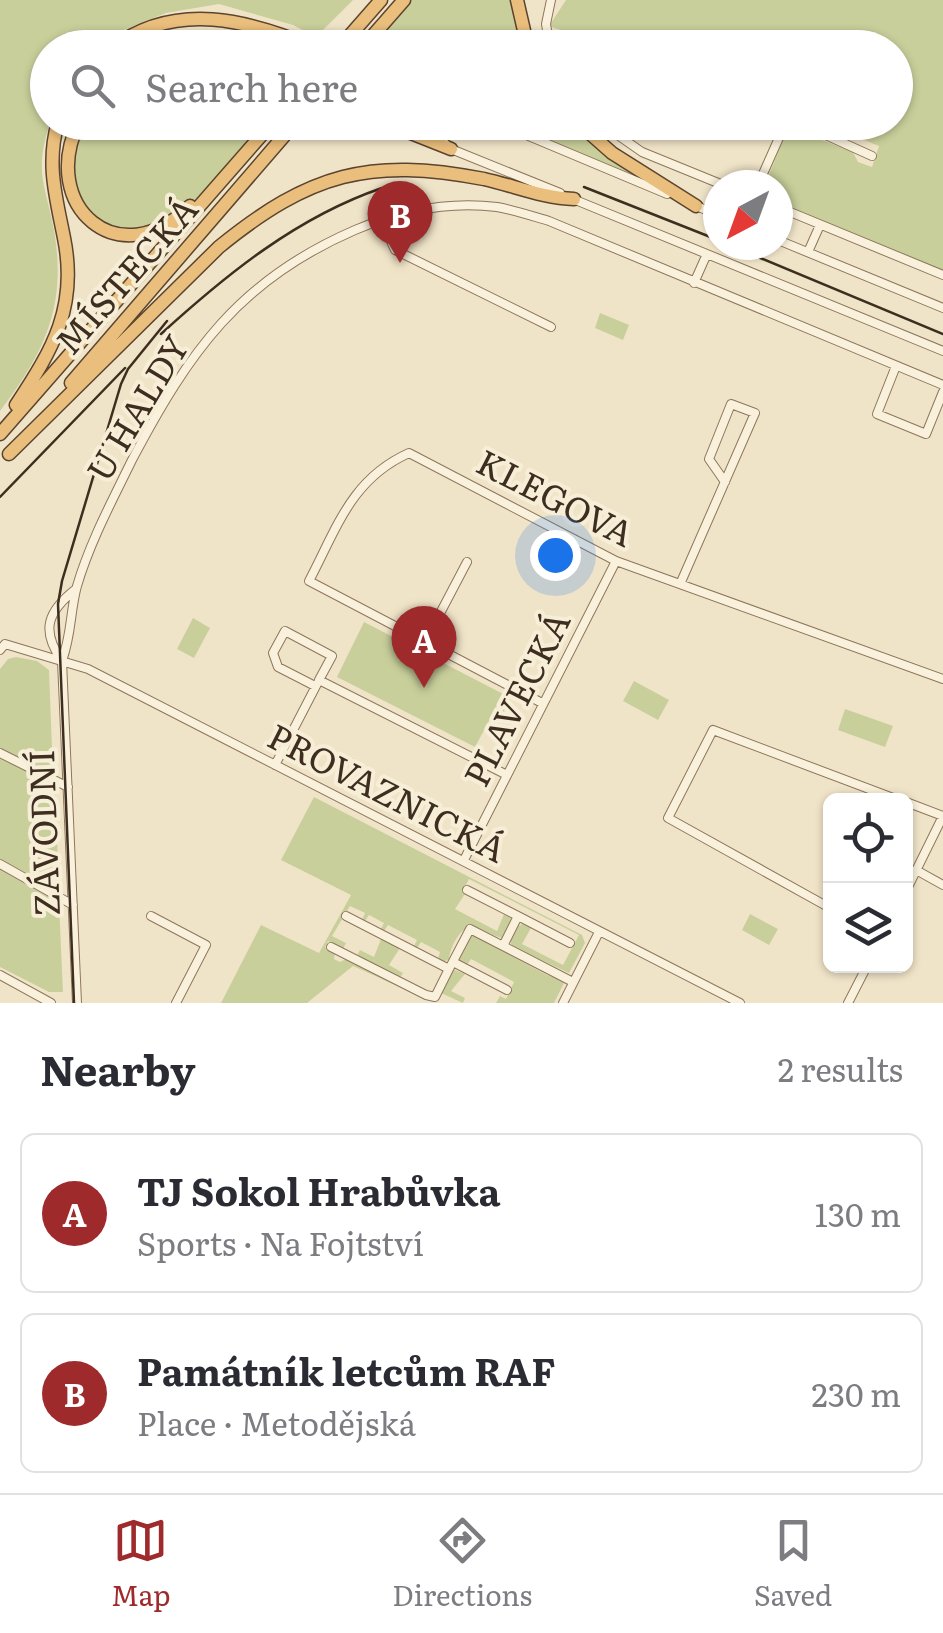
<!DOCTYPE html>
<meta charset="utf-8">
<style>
:root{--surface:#fff;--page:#f7f7f7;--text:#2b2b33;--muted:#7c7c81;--line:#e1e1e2;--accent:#9e2a2b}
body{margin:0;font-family:Literata,serif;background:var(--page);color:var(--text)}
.controls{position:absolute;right:30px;bottom:30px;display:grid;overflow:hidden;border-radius:15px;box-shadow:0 2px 8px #0004}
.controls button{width:90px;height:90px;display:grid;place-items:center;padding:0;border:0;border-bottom:2px solid var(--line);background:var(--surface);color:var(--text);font:50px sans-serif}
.compass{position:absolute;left:703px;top:170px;width:90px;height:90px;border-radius:50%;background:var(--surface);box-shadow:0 2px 8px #0004;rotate:221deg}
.you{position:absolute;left:555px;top:555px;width:35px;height:35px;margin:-25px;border:8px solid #fff;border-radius:50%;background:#1a73e8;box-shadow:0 0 0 15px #1a73e833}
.badge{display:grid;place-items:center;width:65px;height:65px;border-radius:50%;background:var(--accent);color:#fff;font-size:32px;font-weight:700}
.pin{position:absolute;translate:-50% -82px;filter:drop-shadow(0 2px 5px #0008)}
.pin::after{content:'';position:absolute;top:52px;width:35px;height:30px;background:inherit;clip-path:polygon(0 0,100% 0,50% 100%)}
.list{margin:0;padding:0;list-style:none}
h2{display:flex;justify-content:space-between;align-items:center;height:130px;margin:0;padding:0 40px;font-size:42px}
h2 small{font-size:32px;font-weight:400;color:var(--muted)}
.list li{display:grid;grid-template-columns:65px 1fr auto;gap:30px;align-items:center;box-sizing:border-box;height:160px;margin:0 20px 20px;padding:0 20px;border:2px solid var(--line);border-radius:15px}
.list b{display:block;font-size:38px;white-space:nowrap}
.list p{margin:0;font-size:32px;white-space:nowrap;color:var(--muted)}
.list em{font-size:32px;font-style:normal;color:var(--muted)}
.icon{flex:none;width:55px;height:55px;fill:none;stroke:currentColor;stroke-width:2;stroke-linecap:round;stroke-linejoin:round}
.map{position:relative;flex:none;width:943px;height:1003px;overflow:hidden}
.search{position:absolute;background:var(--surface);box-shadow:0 2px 8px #0004;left:30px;right:30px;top:30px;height:110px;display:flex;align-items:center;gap:25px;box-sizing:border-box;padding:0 35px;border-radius:55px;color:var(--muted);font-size:38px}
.sheet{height:490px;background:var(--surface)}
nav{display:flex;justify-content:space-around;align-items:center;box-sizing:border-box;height:140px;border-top:2px solid var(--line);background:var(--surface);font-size:28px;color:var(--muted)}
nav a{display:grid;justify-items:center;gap:5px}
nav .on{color:var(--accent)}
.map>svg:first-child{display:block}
.green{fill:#c9cf9b}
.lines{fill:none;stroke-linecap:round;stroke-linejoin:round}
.minor-casing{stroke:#8d765c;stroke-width:10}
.trunk-casing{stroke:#5b4430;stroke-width:15}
.minor{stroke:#faf1dc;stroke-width:8}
.trunk{stroke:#eabe7c;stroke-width:12}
.tram{stroke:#3d2e20;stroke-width:2.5}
.labels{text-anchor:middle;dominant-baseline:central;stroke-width:8;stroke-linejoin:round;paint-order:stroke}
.street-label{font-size:35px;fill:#3d2e20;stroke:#f7eed8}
</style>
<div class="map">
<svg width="943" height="1003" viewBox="0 0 943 1003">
<rect width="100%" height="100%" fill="#f0e4c8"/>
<path class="green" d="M0,0H353L316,37L293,25L219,4L166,13L121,31L101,47L48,48V122L50,123C34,172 45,183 54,230C67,306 45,352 0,411Z
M405,0H517L528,48H364Z
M566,0H943V271L778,203V185H765L783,139L796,130L853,152L858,162L872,167L879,146L823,123L896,122V48L608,47L549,26Z
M79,123H273L170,224L114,232L75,200L73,137Z
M496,123H577L696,206Z
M600,313L629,325L623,340L595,328Z
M193,618L210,628L194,658L177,649Z
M364,622L511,698L497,724L489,721L475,747L337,677Z
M16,657L37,661L49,670L53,775L0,749V669L8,659Z
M634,681L669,700L658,720L623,701Z
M845,709L893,726L885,747L838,730Z
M0,757L55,786L59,890L0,859Z
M314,797L582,935L585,943L569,973L512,946L510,940L518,926L523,924L531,928L522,944L563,965L579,935L469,879L463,891L465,894L455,909L497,931L504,914L511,918L503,938C494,937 479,926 470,927C458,930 450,949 449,959L444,962L438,959L440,952L421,942L417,948L414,946L417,940L388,925L384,931L381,929L384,923L369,915L365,921L362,920L365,913L350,906L332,936L346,943L343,949L328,941L325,947L335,953L334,959L340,962L346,959L435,1003L353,966L307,1003H221L261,925L319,953L351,895L281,860Z
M0,870L59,903L63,992H49L0,967Z
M750,914L778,929L769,945L742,930Z
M470,934L547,975L562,980L564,983L554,1003H496L500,996L506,999L514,982L471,959L467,965L459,960Z
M381,939L400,948L389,965L403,973L400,978L357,956L360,950L374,957Z
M452,969L465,974L451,991L465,998L463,1003L441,993Z"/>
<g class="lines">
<g class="minor-casing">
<path id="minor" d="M637,44L644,48
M550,48L546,24L551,0
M439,122L440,139L451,149L560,193
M495,122L667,194
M599,122L642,152L723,185
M797,122L872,156
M758,185L786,122
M573,199L943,351
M694,205L718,215
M778,207L943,275
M381,219L395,250L551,327
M778,240L943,308
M808,252L820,225
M694,283L706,256
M896,366L877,414L926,434L943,392
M681,582L755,413L731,404L709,459L725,482
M425,642L467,562
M0,650L5,644L88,669L740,1003
M62,661C40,630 48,611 76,589
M315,686L278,667L273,653L285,631L332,656L319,680L507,775
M542,703L309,581C337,528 351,479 409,453L616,561L943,679
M0,753L68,787
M275,765L317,684
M906,802L943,816
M464,860L616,561
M0,864L73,905
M916,870L943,885
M467,890L518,916
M906,891L943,816
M830,908L668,818L713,730L901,801
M151,916L206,945L176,1003
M346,916L449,969L470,929L573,982
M503,946L518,916L570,943
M331,947L426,995L435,997L449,969
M453,962L507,990
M0,975L51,1003
M77,1003L62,661C72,633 70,611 77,586C90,542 112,501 132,460C189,352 239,280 355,230C400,211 448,201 497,207C514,210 532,216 549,221L943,385
M563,1003L599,932
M848,1003L867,966"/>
</g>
<g class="trunk-casing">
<path id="trunk" d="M517,0L528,48
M112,48C176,0 249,20 316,48
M339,48L381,0
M362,48L404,0
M79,122C38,206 119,277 190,206
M383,122L451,149
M577,122L612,153L696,206
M71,383L296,122
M16,405C53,349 78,307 64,238C56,197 46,164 58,122
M0,434L273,122
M9,454L219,247C310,173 370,157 484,179C515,186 543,198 574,199"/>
</g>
<use href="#minor" class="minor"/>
<use href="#trunk" class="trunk"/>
<path class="tram" d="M584,187L718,240
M729,245L943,334
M161,334C227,274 297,217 382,188
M0,497L125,368
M74,1003L58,604L62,581L121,384L128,369L167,321"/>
</g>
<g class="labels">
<g class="street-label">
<text transform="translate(125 274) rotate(-49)">MÍSTECKÁ</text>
<text transform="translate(136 407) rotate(-59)">U HALDY</text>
<text transform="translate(556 496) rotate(27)">KLEGOVA</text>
<text transform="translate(515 698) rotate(-63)">PLAVECKÁ</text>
<text transform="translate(388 791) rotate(27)">PROVAZNICKÁ</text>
<text transform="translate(42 833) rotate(-92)">ZÁVODNÍ</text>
</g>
</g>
</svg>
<div class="controls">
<button><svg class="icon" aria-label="locate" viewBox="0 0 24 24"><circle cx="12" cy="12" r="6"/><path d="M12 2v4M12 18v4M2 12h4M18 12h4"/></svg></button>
<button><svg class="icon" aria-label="layers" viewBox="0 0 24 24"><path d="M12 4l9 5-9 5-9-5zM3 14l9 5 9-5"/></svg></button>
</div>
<svg class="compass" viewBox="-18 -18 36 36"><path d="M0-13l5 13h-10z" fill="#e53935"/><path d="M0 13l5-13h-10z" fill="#7c7c81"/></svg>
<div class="you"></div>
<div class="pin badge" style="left:424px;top:688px">A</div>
<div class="pin badge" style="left:400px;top:263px">B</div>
<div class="search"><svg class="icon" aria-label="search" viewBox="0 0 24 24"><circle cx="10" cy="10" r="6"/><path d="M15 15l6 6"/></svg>Search here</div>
</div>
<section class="sheet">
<h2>Nearby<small>2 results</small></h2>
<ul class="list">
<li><span class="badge">A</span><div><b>TJ Sokol Hrabůvka</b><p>Sports · Na Fojtství</p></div><em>130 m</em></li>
<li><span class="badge">B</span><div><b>Památník letcům RAF</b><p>Place · Metodějská</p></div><em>230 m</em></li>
</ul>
</section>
<nav>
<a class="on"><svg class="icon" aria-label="map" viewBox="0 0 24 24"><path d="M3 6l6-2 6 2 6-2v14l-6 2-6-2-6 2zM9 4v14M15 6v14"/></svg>Map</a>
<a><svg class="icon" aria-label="directions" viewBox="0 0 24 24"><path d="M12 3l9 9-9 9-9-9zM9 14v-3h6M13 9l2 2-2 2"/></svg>Directions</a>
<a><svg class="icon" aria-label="saved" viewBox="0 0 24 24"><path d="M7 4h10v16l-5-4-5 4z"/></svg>Saved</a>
</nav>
